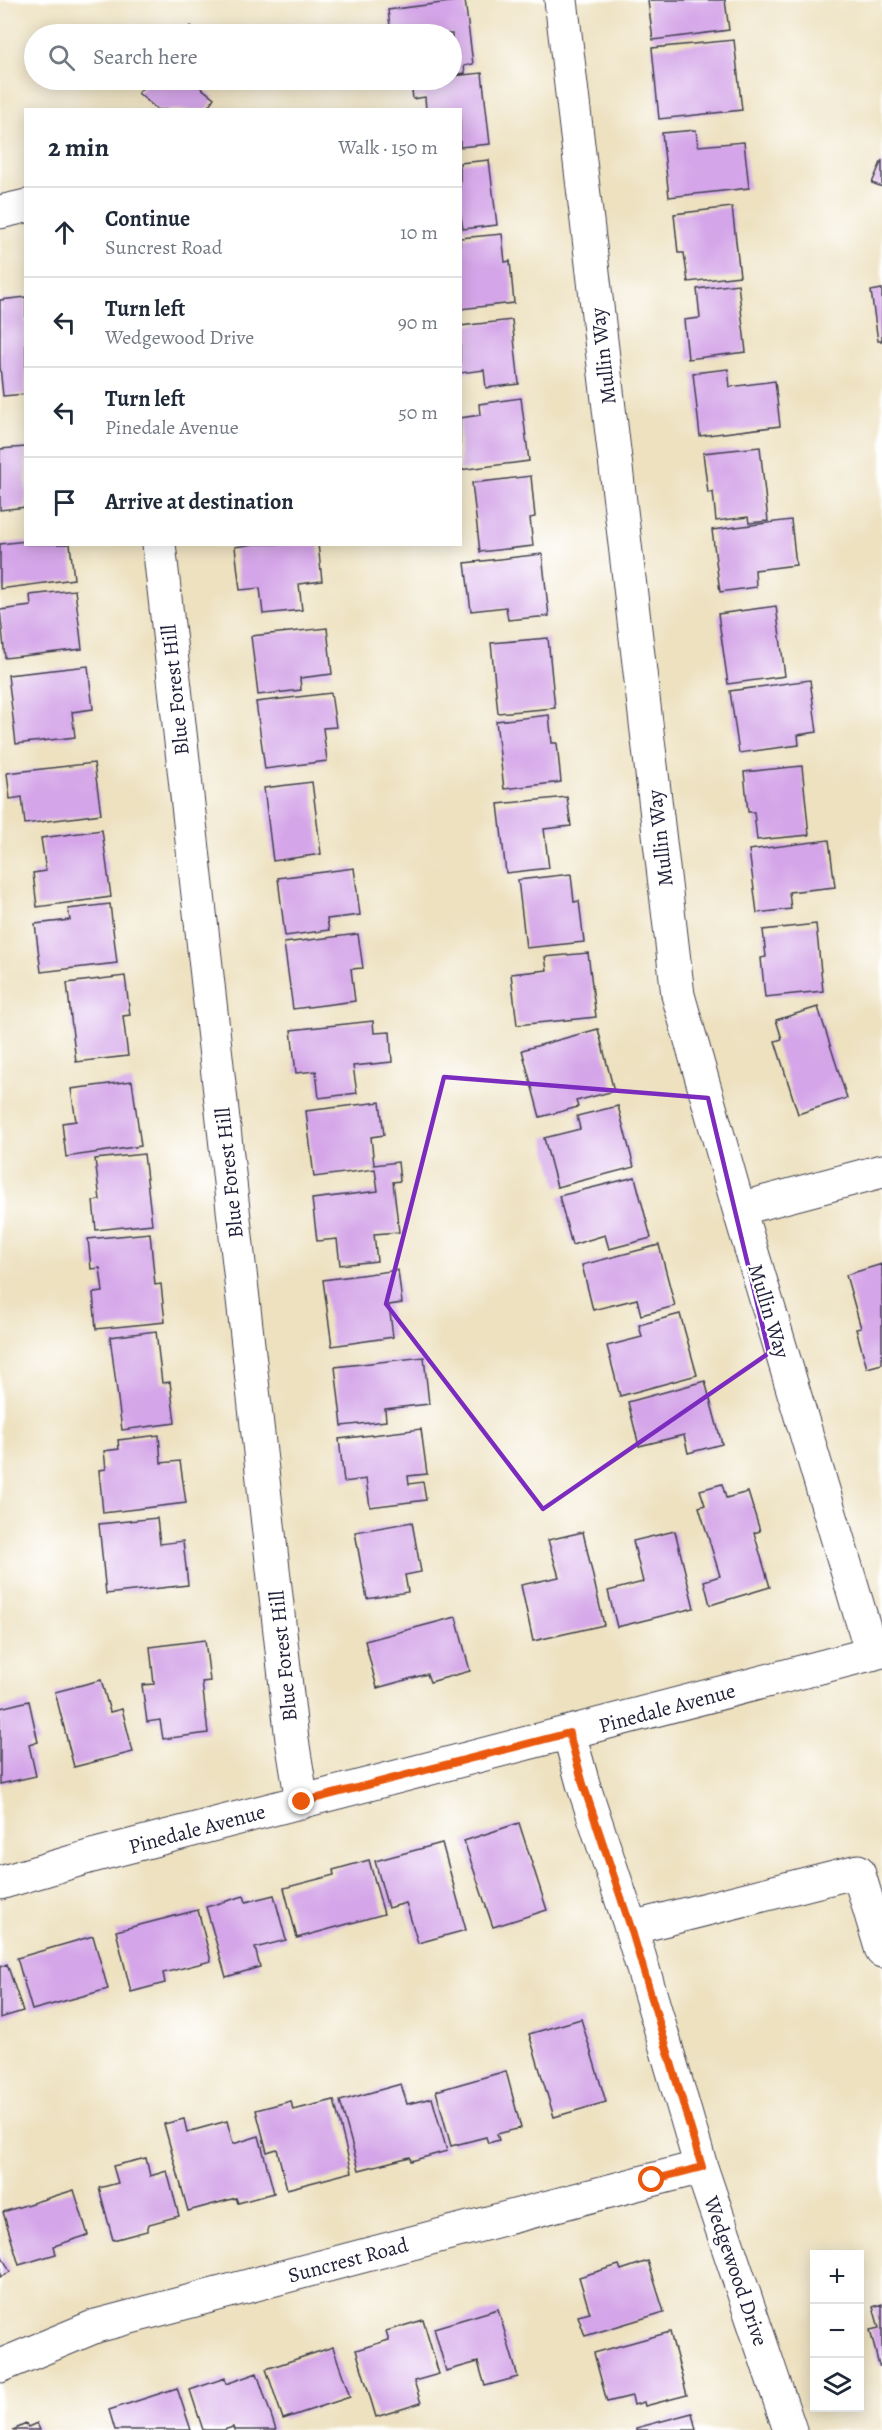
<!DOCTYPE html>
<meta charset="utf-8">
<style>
:root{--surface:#fff;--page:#f2f2f3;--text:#1f2937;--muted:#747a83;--line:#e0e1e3}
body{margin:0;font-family:Alegreya,serif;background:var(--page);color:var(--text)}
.controls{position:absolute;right:18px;bottom:18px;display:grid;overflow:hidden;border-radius:0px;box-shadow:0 3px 15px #0003}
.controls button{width:54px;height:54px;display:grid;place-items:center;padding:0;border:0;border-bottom:2px solid var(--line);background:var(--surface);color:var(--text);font:30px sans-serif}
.stop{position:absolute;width:18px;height:18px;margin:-14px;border:4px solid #ea580c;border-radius:50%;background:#fff}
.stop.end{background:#ea580c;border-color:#fff;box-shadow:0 2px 6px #0008}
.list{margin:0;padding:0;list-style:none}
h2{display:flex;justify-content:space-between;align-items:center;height:78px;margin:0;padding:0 24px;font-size:26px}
h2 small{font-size:20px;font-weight:400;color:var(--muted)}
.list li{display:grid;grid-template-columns:39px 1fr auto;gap:18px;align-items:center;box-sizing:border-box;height:90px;padding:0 24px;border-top:2px solid var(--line)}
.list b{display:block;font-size:22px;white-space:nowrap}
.list p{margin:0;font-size:20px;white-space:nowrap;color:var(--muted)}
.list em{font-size:20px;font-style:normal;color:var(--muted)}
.icon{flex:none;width:33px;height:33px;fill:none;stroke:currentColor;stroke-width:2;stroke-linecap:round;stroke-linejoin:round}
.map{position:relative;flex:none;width:882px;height:2430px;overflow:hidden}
.search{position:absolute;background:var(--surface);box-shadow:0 3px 15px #0003;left:24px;top:24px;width:438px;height:66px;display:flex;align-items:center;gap:15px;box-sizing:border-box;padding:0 21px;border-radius:33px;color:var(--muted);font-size:22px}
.panel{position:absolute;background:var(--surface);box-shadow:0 3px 15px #0003;left:24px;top:108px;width:438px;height:438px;border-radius:0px}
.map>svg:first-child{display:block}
.building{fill:#d4a5e8}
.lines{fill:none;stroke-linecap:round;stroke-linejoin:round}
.minor-casing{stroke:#403f4f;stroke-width:35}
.minor{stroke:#fff;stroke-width:33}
.route{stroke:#ea580c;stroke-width:8}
.marked{fill:none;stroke:#7b2cbf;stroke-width:4.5;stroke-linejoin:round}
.labels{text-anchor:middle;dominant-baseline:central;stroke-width:4.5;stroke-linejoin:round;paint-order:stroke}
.street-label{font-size:21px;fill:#22223b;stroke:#fff}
</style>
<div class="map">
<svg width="882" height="2430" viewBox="0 0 882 2430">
<rect width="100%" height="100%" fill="#fff"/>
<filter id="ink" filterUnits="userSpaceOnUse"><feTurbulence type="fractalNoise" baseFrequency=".0167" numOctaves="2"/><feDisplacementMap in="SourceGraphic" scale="12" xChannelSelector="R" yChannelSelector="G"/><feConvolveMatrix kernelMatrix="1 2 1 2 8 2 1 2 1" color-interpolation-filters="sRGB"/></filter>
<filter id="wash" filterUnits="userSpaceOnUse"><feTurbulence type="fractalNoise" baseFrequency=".008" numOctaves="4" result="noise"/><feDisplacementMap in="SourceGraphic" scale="24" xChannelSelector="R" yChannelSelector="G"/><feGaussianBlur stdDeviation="1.35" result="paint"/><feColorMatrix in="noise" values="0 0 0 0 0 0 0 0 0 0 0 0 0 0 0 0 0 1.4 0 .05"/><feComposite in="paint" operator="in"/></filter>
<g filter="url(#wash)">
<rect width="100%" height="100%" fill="#ede1c0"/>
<g id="blocks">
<path class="building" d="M465,0L473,64L464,66L465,73L452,75V34H391L388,10Z
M652,0H725L729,30L653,40L648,1Z
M191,26L202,34H184Z
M734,40L742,110L659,119L652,48Z
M482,73L490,144L460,147V110H426L425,97L413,99L411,81L452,80V76Z
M149,80H205L200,87L214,98L206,110H158L138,93Z
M696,130L698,146L744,142L749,188L669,197L662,133Z
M489,160L497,225L463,229L460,211V163Z
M882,160V187L872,183Z
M732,207L740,276L688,282L684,253H678L674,214Z
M502,234L505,262L510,261L514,303L460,309V238Z
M738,284L746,352L688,359L684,320L700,318L697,289Z
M882,289V341H878L871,291Z
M26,297V394L3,396L0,366V300Z
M512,320L519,384L486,388L484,370L460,373V326Z
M728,369L730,387L775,381L780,426L700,436L693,373Z
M521,398L529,461L460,470V418L480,415L479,404Z
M26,447V507L0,510V449Z
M760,447L768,521L749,523L748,517L716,521L713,492L708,493L703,453Z
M531,476L535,517L530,518L533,546L480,552L472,483Z
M791,520L796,565L755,570L756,587L720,592L712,530Z
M26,541V544H70L74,579L0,589V544Z
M254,544H318L322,581L299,584L302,610L263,614L260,588L240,590L235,547Z
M542,554L549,616L508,620L506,607L471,611L465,563Z
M75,590L82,649L5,658L0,610L31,606L30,595Z
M776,606L785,676L728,684L718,614Z
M327,628L332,674L300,678L301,690L258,695L251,636Z
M548,638L555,708L498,713L491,643Z
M88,666L93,709L72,712L75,737L16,744L8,675Z
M810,680L817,732L798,735L799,745L739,753L730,691Z
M331,693L336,727L323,728L327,761L265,769L256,702Z
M549,715L552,743H557L561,782L504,789L496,721Z
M94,763L101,814L25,824L22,797L10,799L7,773Z
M802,766L809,835L757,840L754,812H748L744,772Z
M312,782L321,854L273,861L264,788Z
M567,797L571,826L544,829L549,868L506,873L498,804Z
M102,830L111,897L37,907L33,873L46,871L41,838Z
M829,840L835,887L789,892L791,909L757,913L749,850Z
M354,868L360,915L327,919L329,930L285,936L278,878Z
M571,874L574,902L579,901L584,942L526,948L518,880Z
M110,904L117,963L41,972L35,924L70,920L68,909Z
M816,924L823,991L765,997L761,958L766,957L763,930Z
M358,934L363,968L351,969L355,1001L293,1009L284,943Z
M588,953L596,1017L517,1025L511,974L547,970L545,957Z
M125,976L130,1015L123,1016L128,1056L76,1062L67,983Z
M818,1007L847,1098L798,1114L775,1041L782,1039L776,1020Z
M373,1021L374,1033L390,1032L392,1062L353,1066L357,1093L319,1098L316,1071L296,1073L291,1030Z
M598,1029L614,1091L576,1101L578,1107L540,1117L522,1050Z
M132,1081L141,1146L66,1157L62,1123L76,1121L71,1089Z
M380,1102L384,1135L371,1137L374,1165L398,1162L400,1181L393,1182L399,1232L374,1234L377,1261L340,1265L337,1239L317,1241L312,1199L378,1191L375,1169L314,1177L306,1111Z
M618,1106L634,1167L557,1187L544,1138L580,1129L577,1116Z
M144,1154L152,1224L96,1230L93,1201L100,1200L95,1159Z
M635,1177L651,1238L609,1249L605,1235L572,1245L559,1196Z
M150,1233L155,1285L161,1284L165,1322L96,1329L93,1293L103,1292L100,1268L91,1269L88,1239Z
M659,1245L675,1306L641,1315L637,1299L593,1310L582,1265Z
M882,1264V1364L867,1368L856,1329L861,1328L846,1275Z
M398,1270L402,1303L389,1305L393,1337L332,1346L323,1280Z
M680,1314L697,1375L620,1396L607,1346L642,1337L639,1325Z
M156,1331L162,1383L170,1382L175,1423L122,1430L110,1337Z
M424,1357L429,1404L385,1409L386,1421L342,1426L335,1367Z
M705,1381L722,1444L688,1453L684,1435L639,1446L628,1402Z
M421,1429L427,1474L408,1476L409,1484L423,1482L426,1500L370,1507L366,1479L344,1482L339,1439Z
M159,1435L161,1463L180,1461L186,1503L103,1513L99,1470L106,1469L104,1451L119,1449L118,1440Z
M722,1484L726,1498L748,1492L760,1531L754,1533L770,1587L710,1605L704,1581L720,1576L699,1507L705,1505L700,1490Z
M157,1518L160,1544L183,1541L188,1585L106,1594L99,1524Z
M412,1522L421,1572L405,1575L408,1592L367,1599L355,1532Z
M675,1531L694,1608L617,1627L608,1591L643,1582L633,1541Z
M583,1532L604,1625L533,1641L521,1585L559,1577L548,1540Z
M456,1617L470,1671L430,1682L427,1674L377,1688L365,1641Z
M205,1640L210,1681L202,1682L208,1733L163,1739L160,1720L147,1722L142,1685L154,1684L150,1647Z
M101,1680L110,1712L122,1709L133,1752L74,1767L55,1692Z
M29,1701L38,1742L29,1745L36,1776L0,1784V1708Z
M519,1823L547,1910L493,1927L464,1841Z
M442,1843L466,1930L418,1943L406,1903L388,1908L375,1861Z
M369,1860L384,1914L297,1938L284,1888L334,1875L333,1870Z
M274,1895L286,1940L255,1948L260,1967L226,1977L206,1907L244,1896L246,1902Z
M198,1910L211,1961L163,1973L165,1983L131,1992L116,1931Z
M93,1936L108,1989L32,2010L17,1958Z
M7,1964L23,2011L0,2018V1967Z
M581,2019L606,2102L554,2117L529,2034Z
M506,2071L521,2128L497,2134L499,2140L488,2143L486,2137L451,2146L436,2091Z
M401,2084L407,2104L432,2098L447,2151L411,2161L410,2157L359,2170L340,2101Z
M334,2100L352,2172L287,2189L277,2149L267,2152L256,2110L291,2101L293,2110Z
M184,2119L187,2132L227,2121L233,2144L259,2136L274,2193L238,2203L236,2198L188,2211L164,2124Z
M146,2158L150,2176L167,2171L179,2216L149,2224L147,2231L113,2240L99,2188L118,2183L113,2166Z
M74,2190L88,2235L54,2246L56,2254L19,2265L3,2212Z
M0,2252L10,2272L0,2277Z
M648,2261L664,2312L585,2336L578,2316L590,2313L579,2277L619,2265L621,2270Z
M882,2304V2366H879L870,2330L879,2328L873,2307Z
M498,2309L518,2377L485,2386L478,2362L446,2371L434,2328Z
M423,2320L439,2374L414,2381L421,2403L376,2417L356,2350L389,2340L386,2331Z
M670,2332L687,2395L645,2406L644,2402L634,2405L632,2396L607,2402L594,2353Z
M333,2347L350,2397L283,2419L266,2369Z
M257,2373L276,2430H234L233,2427L224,2430H203L190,2390L225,2378L226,2384Z
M177,2388L191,2430H115L109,2410Z
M692,2413L696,2430H636V2428Z
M37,2423L40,2430H13L26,2424L28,2427Z"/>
</g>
</g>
<g filter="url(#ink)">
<use href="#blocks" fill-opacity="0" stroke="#403f4f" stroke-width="1.5"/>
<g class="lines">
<g class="minor-casing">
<path id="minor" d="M561,0L678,995L739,1209L872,1654
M0,212L26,206
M159,544L292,1740L302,1802
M739,1209L882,1171
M569,1733L583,1784L631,1928L701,2167L790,2430
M0,1883L92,1856L882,1651
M631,1928L858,1871L882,1951
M0,2366L96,2326L701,2167"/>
</g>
<use href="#minor" class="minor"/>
</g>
</g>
<g class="lines" filter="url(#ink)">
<path class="route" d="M302,1802L569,1733L583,1784L631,1928L702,2167L652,2180"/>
</g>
<path class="marked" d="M444,1077L708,1098L769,1353L543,1509L386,1304Z"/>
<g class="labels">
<g class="street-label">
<text transform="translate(603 356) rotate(-97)">Mullin Way</text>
<text transform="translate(175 690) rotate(-96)">Blue Forest Hill</text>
<text transform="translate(660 838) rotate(-97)">Mullin Way</text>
<text transform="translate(229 1173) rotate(-96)">Blue Forest Hill</text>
<text transform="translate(769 1311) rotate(73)">Mullin Way</text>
<text transform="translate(283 1656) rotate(-96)">Blue Forest Hill</text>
<text transform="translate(667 1708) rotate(-15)">Pinedale Avenue</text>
<text transform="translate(197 1829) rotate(-15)">Pinedale Avenue</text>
<text transform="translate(348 2260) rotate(-15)">Suncrest Road</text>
<text transform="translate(736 2271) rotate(71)">Wedgewood Drive</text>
</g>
</g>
</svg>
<div class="controls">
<button>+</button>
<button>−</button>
<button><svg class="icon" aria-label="layers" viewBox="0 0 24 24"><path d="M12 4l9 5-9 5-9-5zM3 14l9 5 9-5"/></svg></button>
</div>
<div class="stop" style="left:652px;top:2180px"></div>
<div class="stop end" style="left:302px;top:1802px"></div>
<div class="search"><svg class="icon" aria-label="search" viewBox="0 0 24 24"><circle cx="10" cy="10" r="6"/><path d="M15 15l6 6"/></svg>Search here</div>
<section class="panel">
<h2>2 min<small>Walk · 150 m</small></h2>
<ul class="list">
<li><svg class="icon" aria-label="ahead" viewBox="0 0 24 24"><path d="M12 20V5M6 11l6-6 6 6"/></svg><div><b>Continue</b><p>Suncrest Road</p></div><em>10 m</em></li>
<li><svg class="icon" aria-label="left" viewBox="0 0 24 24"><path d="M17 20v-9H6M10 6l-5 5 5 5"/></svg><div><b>Turn left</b><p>Wedgewood Drive</p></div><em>90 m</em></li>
<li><svg class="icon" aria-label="left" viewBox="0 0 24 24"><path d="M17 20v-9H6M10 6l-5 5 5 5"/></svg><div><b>Turn left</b><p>Pinedale Avenue</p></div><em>50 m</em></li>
<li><svg class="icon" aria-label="arrive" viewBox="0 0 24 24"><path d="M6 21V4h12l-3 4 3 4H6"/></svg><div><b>Arrive at destination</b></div></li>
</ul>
</section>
</div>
